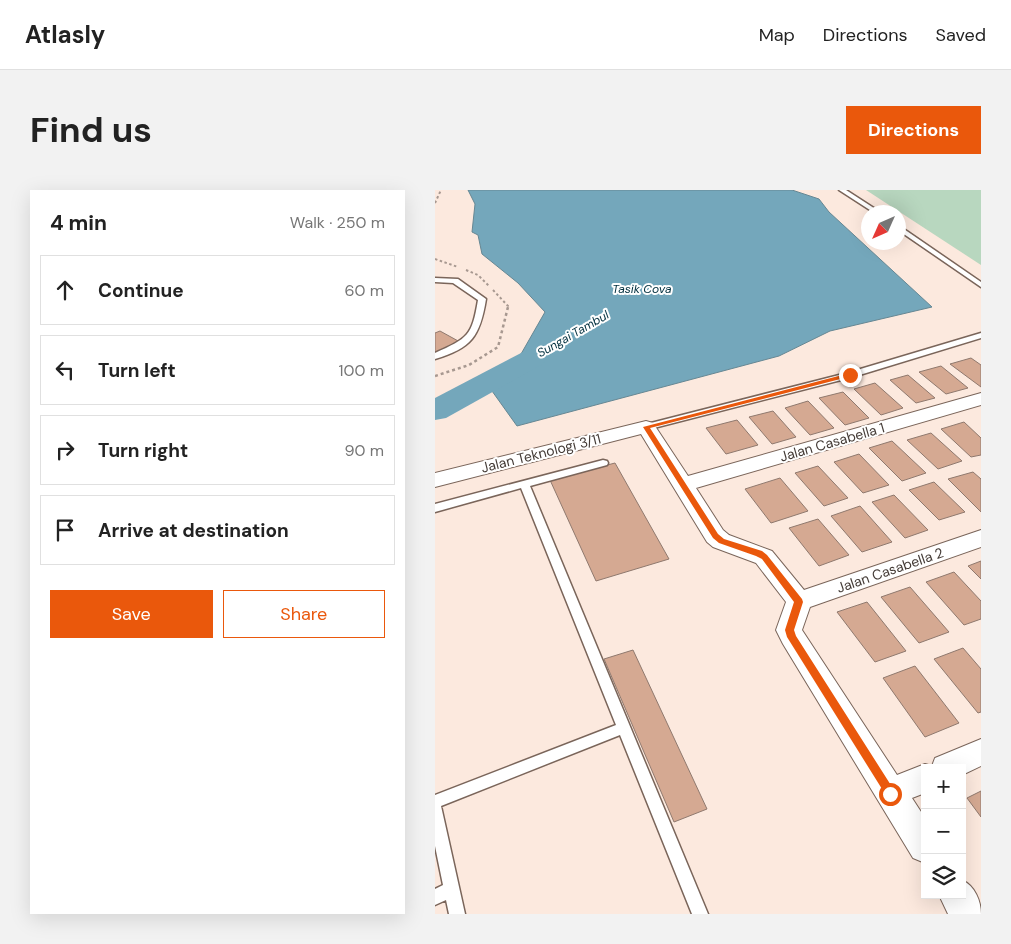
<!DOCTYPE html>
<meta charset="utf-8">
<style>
:root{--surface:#fff;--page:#f2f2f2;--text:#222;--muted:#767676;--line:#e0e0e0;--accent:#ea580c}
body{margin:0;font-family:"DM Sans",sans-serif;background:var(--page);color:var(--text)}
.controls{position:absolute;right:15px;bottom:15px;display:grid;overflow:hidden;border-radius:0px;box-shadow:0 5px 20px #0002}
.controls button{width:45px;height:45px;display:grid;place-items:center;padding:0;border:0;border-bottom:1px solid var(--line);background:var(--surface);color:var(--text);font:25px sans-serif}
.compass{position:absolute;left:426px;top:15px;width:45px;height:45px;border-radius:50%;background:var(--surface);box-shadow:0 5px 20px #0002;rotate:225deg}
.stop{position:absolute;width:15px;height:15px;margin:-11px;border:4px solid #ea580c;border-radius:50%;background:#fff}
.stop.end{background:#ea580c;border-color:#fff;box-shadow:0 1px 5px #0008}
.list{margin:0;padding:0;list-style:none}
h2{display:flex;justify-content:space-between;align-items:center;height:65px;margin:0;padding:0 20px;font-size:21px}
h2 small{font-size:16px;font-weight:400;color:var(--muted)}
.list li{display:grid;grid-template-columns:32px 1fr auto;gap:15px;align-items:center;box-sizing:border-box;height:70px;margin:0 10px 10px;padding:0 10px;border:1px solid var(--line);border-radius:0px}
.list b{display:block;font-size:19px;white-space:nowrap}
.list em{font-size:16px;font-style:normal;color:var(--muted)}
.actions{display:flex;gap:10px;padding:15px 20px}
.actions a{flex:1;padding:11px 0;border:1px solid var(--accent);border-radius:0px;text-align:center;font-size:18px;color:var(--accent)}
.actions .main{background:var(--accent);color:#fff}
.icon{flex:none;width:28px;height:28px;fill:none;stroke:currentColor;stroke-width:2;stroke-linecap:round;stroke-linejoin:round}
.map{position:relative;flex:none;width:546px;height:724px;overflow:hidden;border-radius:0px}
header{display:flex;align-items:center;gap:30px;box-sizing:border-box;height:70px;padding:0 25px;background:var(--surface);border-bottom:1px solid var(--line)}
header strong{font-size:24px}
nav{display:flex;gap:28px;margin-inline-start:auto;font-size:18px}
.intro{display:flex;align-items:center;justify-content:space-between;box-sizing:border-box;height:120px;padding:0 30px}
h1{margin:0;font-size:35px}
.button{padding:12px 22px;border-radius:0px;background:var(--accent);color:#fff;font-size:18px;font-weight:700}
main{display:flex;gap:30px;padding:0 30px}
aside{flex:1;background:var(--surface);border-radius:0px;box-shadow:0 5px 20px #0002}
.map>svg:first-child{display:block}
.green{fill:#b8d7bf}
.water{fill:#74a7bb;stroke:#668793}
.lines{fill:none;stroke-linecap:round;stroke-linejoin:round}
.river{fill:#74a7bb;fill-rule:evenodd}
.building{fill:#d5a992;stroke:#8f796e}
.lane-casing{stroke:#7a655a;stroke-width:3}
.street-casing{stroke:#7a655a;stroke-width:2}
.path-far1{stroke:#a79890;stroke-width:2;stroke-dasharray:2.5 2.5;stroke-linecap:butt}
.path{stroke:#a79890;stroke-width:2.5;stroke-dasharray:3 3;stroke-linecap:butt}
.lane{fill:#fff;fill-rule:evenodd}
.street{fill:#fff;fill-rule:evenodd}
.route{fill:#ea580c}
.labels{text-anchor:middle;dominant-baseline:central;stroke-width:4;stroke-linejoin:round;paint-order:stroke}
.far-water-label{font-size:12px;font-style:italic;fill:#002f3e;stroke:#fff}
.street-label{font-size:14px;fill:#443b36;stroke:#fff}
</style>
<header>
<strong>Atlasly</strong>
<nav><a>Map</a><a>Directions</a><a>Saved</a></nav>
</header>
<div class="intro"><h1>Find us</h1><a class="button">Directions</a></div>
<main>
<aside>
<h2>4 min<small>Walk · 250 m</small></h2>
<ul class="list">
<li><svg class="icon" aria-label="ahead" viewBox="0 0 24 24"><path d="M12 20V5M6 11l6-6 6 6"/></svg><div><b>Continue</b></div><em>60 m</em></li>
<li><svg class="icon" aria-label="left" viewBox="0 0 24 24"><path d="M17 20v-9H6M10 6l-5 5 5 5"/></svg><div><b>Turn left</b></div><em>100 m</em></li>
<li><svg class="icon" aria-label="right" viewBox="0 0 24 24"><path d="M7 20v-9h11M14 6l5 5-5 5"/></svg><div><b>Turn right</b></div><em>90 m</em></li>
<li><svg class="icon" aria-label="arrive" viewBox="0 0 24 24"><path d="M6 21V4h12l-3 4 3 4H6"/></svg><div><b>Arrive at destination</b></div></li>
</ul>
<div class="actions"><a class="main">Save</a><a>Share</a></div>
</aside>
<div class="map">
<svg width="546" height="724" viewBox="0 0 546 724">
<rect width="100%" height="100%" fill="#fce9de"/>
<path class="green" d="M431,0H546V75Z"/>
<path class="water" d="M33,0H357L384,9L394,22L497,117L395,141L344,166L82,236L47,187L86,164L110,122L83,93L47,64L43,45L37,42L40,14Z"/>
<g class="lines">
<path class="river" d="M98,159L108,162L112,168L108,174L11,228L0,230V208L88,162Z"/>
</g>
<path class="building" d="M5,141L25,152L0,163V143Z
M536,168L546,175V197L515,174Z
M506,176L533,198L511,204L484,182Z
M473,185L500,208L481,213L455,190Z
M440,193L468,218L446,225L419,199Z
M408,202L434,228L410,235L384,208Z
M373,211L399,238L375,245L350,218Z
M338,221L361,247L337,254L314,227Z
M302,230L323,255L291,264L271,238Z
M529,232L546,248V265L536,267L506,239Z
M496,243L527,271L503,279L472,250Z
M457,251L491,283L467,291L434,258Z
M424,264L454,295L428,303L399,272Z
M180,273L234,369L161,391L115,290Z
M383,276L413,308L389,316L360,283Z
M538,282L546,289V322L513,289Z
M345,288L373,321L336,333L310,299Z
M499,292L530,322L504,330L474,300Z
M459,305L493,340L470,348L437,312Z
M425,316L457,352L427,362L396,326Z
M383,329L414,365L384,376L354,338Z
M546,371V389L533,376Z
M519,382L546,411V429L529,435L491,392Z
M475,397L514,442L484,453L446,407Z
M432,412L471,461L440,472L402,422Z
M528,458L546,479V522L543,523L499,469Z
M198,460L272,619L239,632L169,469Z
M480,476L524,533L490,547L448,488Z
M546,601V627L532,608Z"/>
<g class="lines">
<g class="lane-casing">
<path id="lane" d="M404,0H411L445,22H438Z
M463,35L546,92V97L463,40Z
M0,88L23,89L51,109C45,146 37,158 0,169V163C33,148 37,146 43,110L18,93L0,92Z
M546,143V148L418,187L211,240L206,237L208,235L412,183Z
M168,270L172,271L173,273L172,275L95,296L273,724H257L185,545L6,616L30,724H14L11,710L0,715V699L8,695L0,656V605L181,535L86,298L0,322V314Z"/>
</g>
<g class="street-casing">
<path id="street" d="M546,203V215L261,298L288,340L294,345L337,361L369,400L546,340V357L375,417L367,440L462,585L490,574L497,576L500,568L546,549V576L527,585V578H490V603L477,608L490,628V673L478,668L348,454L341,440L351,412L321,373L278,357L272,352L206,244L0,297V283L211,231L218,233L253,286Z
M527,690C540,696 546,711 546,724H513L504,705H527Z"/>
</g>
<path class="path-far1" d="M0,13L6,0
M0,69L23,77
M31,80L43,85L54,96
M58,100L73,116L72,119"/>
<path class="path" d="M0,186L34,175L63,157L73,117"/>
<use href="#lane" class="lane"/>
<use href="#street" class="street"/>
</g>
<path class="route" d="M415,183L418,185L417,186L215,238L283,344L289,349L327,361L332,365L367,409L368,412L359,440L361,446L459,600L461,604L459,607L455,608L452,607L352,447L350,440L359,412L327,369L321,366L284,353L278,348L208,237Z"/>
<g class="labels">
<g class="far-water-label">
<text x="207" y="99">Tasik Cova</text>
<text transform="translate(138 144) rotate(-30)">Sungai Tambul</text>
</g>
<g class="street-label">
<text transform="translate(397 252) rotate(-16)">Jalan Casabella 1</text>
<text transform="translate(106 263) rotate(-14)">Jalan Teknologi 3/11</text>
<text transform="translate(455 380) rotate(-19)">Jalan Casabella 2</text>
</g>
</g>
</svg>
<div class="controls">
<button>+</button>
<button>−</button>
<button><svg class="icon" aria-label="layers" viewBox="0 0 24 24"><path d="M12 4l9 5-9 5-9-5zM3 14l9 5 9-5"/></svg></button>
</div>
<svg class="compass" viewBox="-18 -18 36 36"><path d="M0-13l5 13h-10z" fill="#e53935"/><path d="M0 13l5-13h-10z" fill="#767676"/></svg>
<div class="stop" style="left:455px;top:604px"></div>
<div class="stop end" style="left:415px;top:185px"></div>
</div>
</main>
